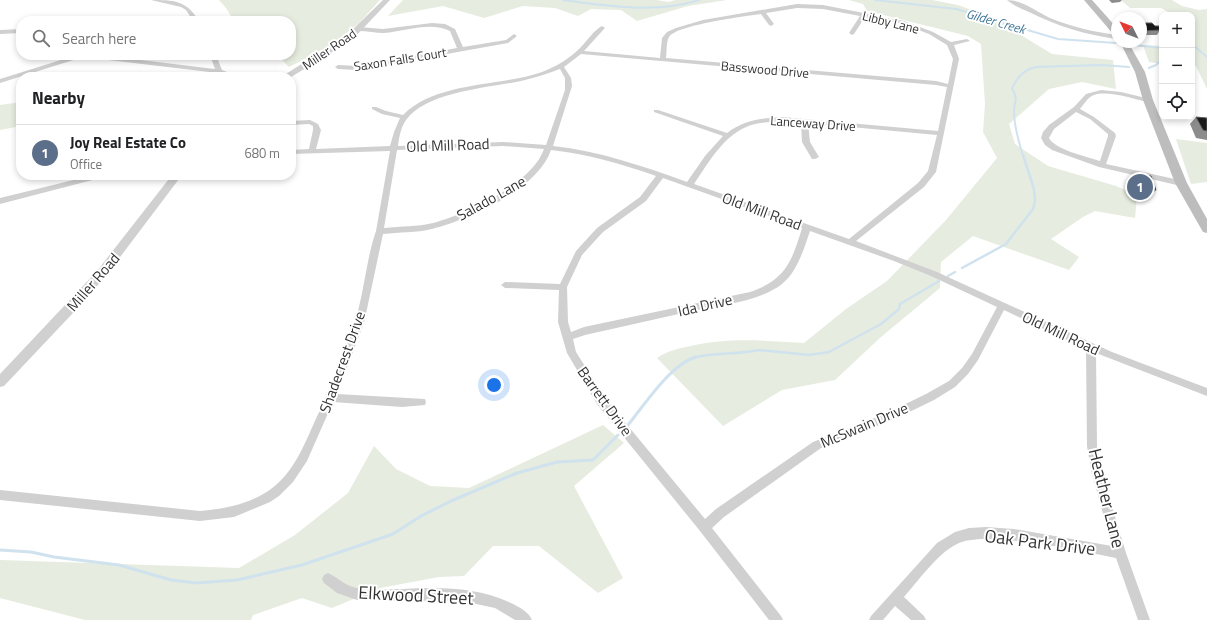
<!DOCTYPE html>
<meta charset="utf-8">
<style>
:root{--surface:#fff;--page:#f2f2f2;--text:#202124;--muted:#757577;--line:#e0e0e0;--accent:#111827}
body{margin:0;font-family:"Titillium Web",sans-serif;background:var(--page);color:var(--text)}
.controls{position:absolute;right:12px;top:12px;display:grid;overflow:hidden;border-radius:8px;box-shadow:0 2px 6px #0003}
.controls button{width:36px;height:36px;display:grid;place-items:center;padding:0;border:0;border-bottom:1px solid var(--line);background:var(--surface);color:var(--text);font:20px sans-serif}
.compass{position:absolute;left:1111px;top:12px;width:36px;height:36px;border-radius:50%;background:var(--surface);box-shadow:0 2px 6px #0003;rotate:312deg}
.you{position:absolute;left:494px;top:385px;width:14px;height:14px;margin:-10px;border:3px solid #fff;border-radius:50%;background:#1a73e8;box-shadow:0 0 0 6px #1a73e833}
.badge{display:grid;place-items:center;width:26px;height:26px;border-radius:50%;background:var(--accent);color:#fff;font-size:13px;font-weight:700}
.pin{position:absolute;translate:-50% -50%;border:2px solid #fff;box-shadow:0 1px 4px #0006}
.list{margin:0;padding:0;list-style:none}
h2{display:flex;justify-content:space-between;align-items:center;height:52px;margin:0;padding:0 16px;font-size:17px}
h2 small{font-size:13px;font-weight:400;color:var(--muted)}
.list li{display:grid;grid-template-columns:26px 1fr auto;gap:12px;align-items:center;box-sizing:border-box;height:56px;padding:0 16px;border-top:1px solid var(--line)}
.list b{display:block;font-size:15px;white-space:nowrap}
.list p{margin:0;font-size:13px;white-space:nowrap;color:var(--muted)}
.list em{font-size:13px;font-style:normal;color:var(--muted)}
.icon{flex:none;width:22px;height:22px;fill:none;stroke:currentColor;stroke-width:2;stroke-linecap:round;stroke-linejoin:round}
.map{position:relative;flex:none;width:1207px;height:620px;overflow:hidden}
.search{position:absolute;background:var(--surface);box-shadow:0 2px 6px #0003;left:16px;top:16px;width:280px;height:44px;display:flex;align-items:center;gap:10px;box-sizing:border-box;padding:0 14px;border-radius:16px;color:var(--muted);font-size:15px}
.panel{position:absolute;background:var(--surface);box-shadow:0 2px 6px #0003;left:16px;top:72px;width:280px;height:108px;border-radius:16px}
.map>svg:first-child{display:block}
.green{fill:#e6ecdf}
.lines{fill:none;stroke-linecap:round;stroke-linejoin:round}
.stream-far2{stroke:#cfe2ee;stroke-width:2}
.stream-far1{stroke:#cfe2ee;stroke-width:2.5}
.stream{stroke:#cfe2ee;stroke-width:3}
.minor{fill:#d0d0d0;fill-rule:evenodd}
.tertiary{fill:#d0d0d0;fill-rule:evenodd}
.secondary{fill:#bdbdbd;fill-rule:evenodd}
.wall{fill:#8c8c8c}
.building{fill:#1a1a1a;stroke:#5f5f5f}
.labels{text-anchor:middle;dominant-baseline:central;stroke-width:4;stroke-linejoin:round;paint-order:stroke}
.far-water-label{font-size:13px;font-style:italic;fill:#3f7597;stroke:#fff}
.far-street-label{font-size:13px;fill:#333;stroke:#fff}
.street-label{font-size:15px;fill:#333;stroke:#fff}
.near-street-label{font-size:18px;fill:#333;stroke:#fff}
</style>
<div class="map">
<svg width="1207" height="620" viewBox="0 0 1207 620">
<rect width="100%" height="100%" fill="#fff"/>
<path class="green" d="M219,0H380L359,23L330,46L289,67L277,55H291V21H234L226,8Z
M403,0H656L669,2L675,0H727L688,6L637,21L621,10L591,9L578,16L555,8L523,6L484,18L443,6L388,16Z
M849,0H932L958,5L993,18L1052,54L1113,60L1116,89L1082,82L1049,89L1009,124L1015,144L1048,166L1116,186L1137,195L1135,218L1095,211L1083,217L1051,239L1079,257L1069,270L973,236L941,262L940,288L881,337L835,380L782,390L723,426L657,358C669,350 677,349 691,346C729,337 766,341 804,343L846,309L887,281L946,220L997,158L983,132L985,104L981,44L968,36L867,11L863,4Z
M1121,0H1172L1182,6L1199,10L1207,9V89L1196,66H1192V15H1173L1161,8H1130Z
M1143,45L1162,46V64L1149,62Z
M21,102V126L0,130V105Z
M1176,139L1207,143V182L1191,184Z
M603,425L624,443L574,486L623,578L598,593L539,546H493L464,576L439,577L380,588L332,608L302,598L253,615L251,620H85L0,598V560L239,568L295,535L348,493L374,446L396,469L430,486L469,488Z"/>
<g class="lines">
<path class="stream-far2" d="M563,0C607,6 656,14 699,0
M875,0L956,9L1058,39L1116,43
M1192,44L1207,57
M1134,45L1162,48
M1149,68L1156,65L1162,59
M1023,156C1019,142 1014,127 1014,112C1014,99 1019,102 1012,88C1018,77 1023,70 1036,67L1101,65L1129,67"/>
<path class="stream-far1" d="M962,268L1006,244L1033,209L1035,201L1034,189L1023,155
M948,276L955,272
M692,358C714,352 737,355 759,350L809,355L829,352L881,324L899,309L900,304L939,281"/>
<path class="stream" d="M628,425C645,404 671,364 696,357
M0,550L31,552L54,557L119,565L171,580L196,583L237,580L302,565L393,534L421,516L451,501L517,473L557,462L593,460L618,435"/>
<path class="minor" d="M151,0C174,0 186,0 199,21H193L186,10L181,7Z
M1007,0C1022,0 1037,12 1050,18C1072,27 1094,32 1117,35V39C1086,35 1057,26 1029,12C1021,9 1013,5 1007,0Z
M797,4L823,5L904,21L933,32L951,42L967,39L970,41L954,45L959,59L936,172L924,187L856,241L937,272L1112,352L1207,388V396L1096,353L1097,446L1101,470L1126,553L1150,620H1138L1116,558C1083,552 984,529 957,544C938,553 918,581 904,597L924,616L926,620H911L895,606L883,620H869L871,616L937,543L955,532L969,528L986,527L1014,529L1112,546L1091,470L1087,446L1086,349L1004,310L978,360L968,374L955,387L934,400L895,419L821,448L724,517L712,528L781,616L783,620H769L700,531L597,404L567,353L558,322L559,290L505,288L501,285L505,282L560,284L576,251L597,228L640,197L656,176C622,164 587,154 551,150C538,189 469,220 432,229C416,233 399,232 383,234L364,323L337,394L425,399L426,402L425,405L402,407L333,402L307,461L293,482L279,496L270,502L234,517L200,521L0,500V490L200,511C225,509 250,504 271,489C297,470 307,437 320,410C334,377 349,345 358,311C365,284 367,257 376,231L390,151L291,154V150L309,149L313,130V126L309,124L291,125V121L310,120L318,124L321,130L316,149L390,146L394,132L400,118L382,114L372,109V107H376L386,111L403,115C437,81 499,87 542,72C557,66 569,59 580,48C587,41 594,30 602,26L605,28L604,29L584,51L660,58L662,38L667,32L676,28L703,20ZM797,8L823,9L860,16L849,33L852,35L854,34L865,17L903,24L929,34L947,45L953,59L948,84L936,81L666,58C667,52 666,42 669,37C676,25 746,16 761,14L769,25L771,26L774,24L766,13ZM581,54L936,85L947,87L938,131L782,117C762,118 744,120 727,133L658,110H654V112L723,136L705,156L687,182C643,166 599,151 553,146L572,86L571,78L564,67ZM560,69L565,78V90L546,145L503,142L398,146C399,137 401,127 406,120C428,91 489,88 521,81C534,78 547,74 560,69ZM782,121L801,123L802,142L812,159H815L819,157L810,142L808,123L937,135L928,171L918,183L849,239L694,184C709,162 724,134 751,125C761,122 772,122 782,121ZM503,146L544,149C532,184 467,214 433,223C417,227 401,226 384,228L397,150ZM663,178L802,228C792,262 785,280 750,292L584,327L571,332L568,322L567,287L582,255L603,232L646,201ZM810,231L894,261L931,276L997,307L972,354L962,368L949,381L926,394L887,413L813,442L716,509L705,519L605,398L576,352L573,339L585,335C621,327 656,319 692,311C719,305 759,302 782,284C797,272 804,249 810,231Z
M432,23L445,24L455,29L463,47L506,40L514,34L517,36L508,43L357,70L338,69L335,67L338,65L357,66L457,48L450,31C431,21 405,31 384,33C376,33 367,31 359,31L356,29L359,27L383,29Z
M21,29V33L0,34V30Z
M77,55H99L215,69L210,55H216L222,70L240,77H231L218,73L83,57L0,83V79Z
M1101,90L1121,92L1150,99L1151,100L1148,102C1133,99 1108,90 1094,95C1088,97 1084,104 1080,109L1094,117L1115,133L1116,136L1106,164L1184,181V185L1181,186L1099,167L1052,150L1045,145L1041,138L1043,132L1049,125L1074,107L1086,94ZM1076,112L1090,119L1108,134V136L1100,161C1087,157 1054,149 1049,138L1054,129Z
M291,102L295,104L291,107Z
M94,175H108L104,177L0,204V198Z
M328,573C339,578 345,586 357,588C372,591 388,589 403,589C441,587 476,587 511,603C519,607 529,612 532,620H515L495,608L462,601L357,600L337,593L324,583L322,579L324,575Z"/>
<path class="tertiary" d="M383,0H390L352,40L291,77H281L346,36Z
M172,175H182L105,277L73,313L4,386L0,387V374L97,271Z"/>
<path class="secondary" d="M1084,0H1092L1117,28V36L1114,35Z
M1120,42H1128L1145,72L1153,100L1187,183L1207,219V233L1203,232L1175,183L1143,100L1135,72Z"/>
</g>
<path class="wall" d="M1109,0H1122L1120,2L1112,3Z
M1143,23L1160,30L1157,35H1141V25H1142Z
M1196,117L1207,118V140L1196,138L1190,124Z
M1133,174L1156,190L1151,195L1133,193L1128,180Z"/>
<path class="building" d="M1143,23H1152L1155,26H1159L1160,30L1141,31V25H1146Z
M1196,117L1207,118V131L1203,130Z
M1133,174L1151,176L1156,190L1138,187Z"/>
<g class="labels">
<g class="far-water-label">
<text transform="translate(996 21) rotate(16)">Gilder Creek</text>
</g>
<g class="far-street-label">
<text transform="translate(891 22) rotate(14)">Libby Lane</text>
<text transform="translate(329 49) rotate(-34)">Miller Road</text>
<text transform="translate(400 59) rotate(-9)">Saxon Falls Court</text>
<text transform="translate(765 69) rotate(5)">Basswood Drive</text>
<text transform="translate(813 123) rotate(4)">Lanceway Drive</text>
</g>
<g class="street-label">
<text transform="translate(448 145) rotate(-2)">Old Mill Road</text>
<text transform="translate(491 198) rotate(-29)">Salado Lane</text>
<text transform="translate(762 211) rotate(20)">Old Mill Road</text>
<text transform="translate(93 282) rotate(-49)">Miller Road</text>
<text transform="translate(705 305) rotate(-13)">Ida Drive</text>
<text transform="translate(1061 333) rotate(25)">Old Mill Road</text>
<text transform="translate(342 362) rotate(-70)">Shadecrest Drive</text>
<text transform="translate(605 401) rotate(54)">Barrett Drive</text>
<text transform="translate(864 425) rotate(-23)">McSwain Drive</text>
</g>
<g class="near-street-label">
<text transform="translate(1107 498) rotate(76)">Heather Lane</text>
<text transform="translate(1040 542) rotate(7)">Oak Park Drive</text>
<text transform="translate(416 595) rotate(3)">Elkwood Street</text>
</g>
</g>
</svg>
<div class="controls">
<button>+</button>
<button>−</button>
<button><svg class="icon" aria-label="locate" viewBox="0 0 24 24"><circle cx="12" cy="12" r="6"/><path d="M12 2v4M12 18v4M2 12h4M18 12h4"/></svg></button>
</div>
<svg class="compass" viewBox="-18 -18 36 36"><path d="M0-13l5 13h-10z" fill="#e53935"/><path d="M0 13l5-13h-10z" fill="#757577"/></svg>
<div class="you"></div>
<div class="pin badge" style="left:1140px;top:187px;background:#5c6f8a">1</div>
<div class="search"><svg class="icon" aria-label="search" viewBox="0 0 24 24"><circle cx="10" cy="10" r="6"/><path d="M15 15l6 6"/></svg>Search here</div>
<section class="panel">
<h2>Nearby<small></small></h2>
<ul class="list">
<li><span class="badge" style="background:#5c6f8a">1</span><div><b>Joy Real Estate Co</b><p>Office</p></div><em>680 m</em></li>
</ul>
</section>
</div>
